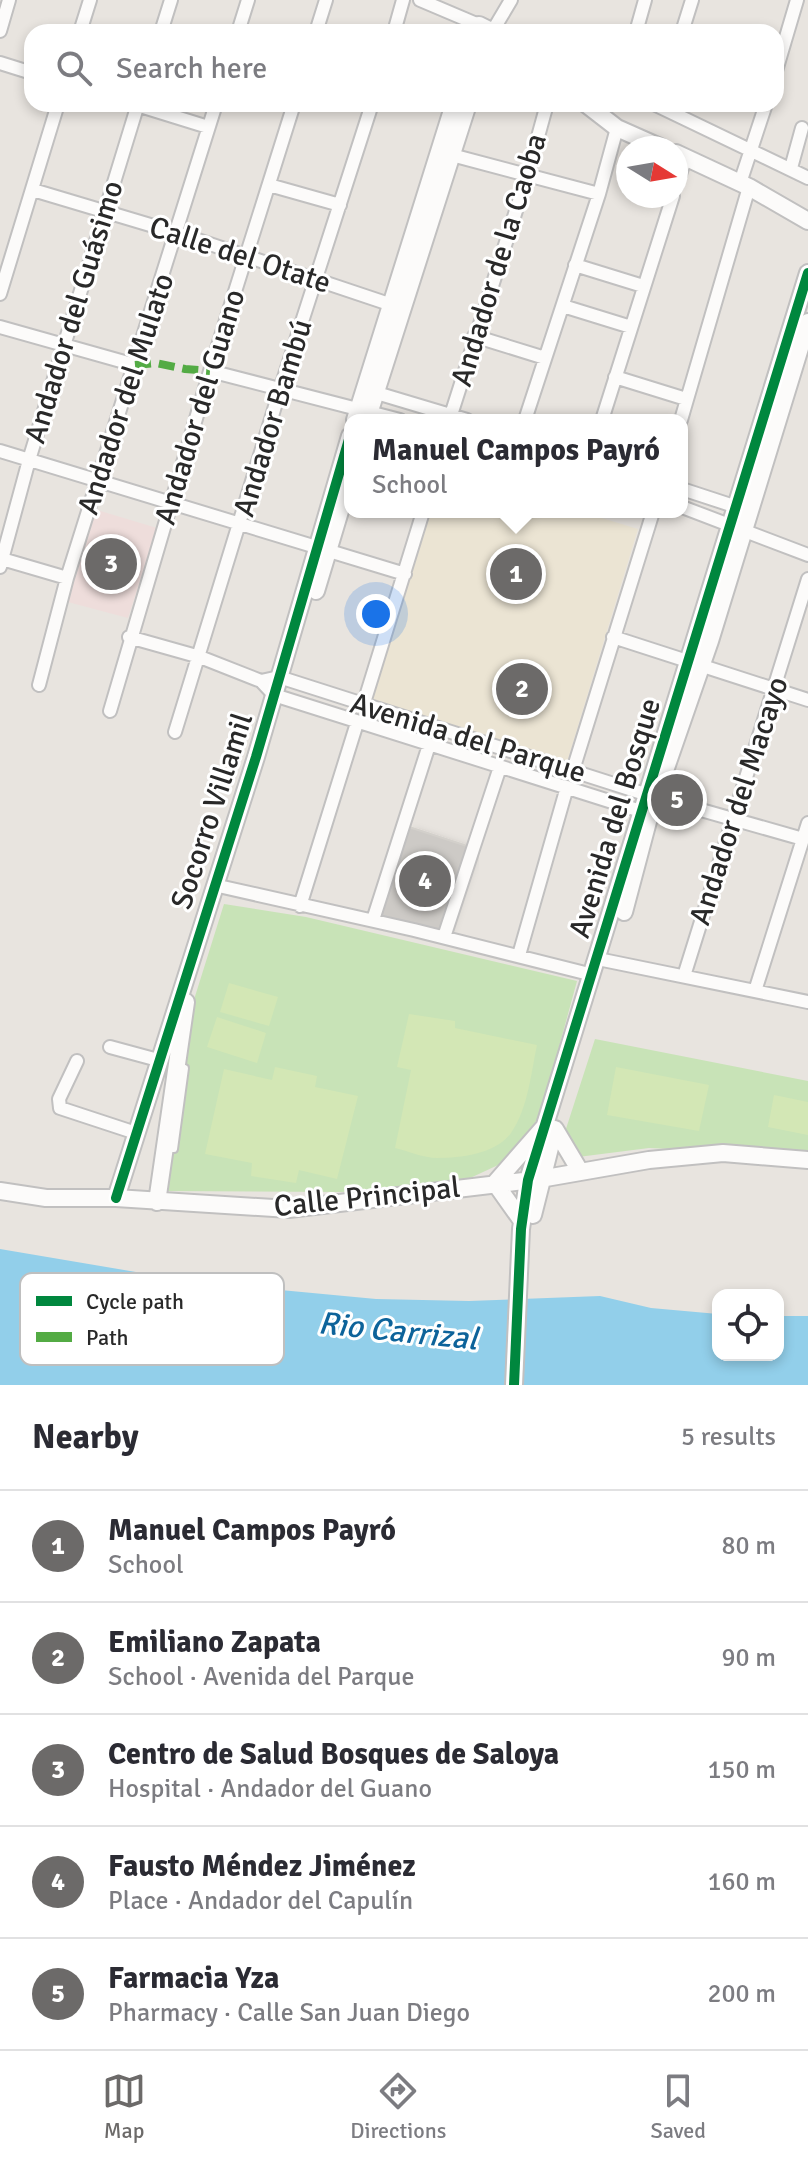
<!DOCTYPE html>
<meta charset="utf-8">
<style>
:root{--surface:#fff;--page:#f7f7f7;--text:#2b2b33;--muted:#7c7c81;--line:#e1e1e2;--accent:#6c6a69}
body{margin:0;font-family:Signika,sans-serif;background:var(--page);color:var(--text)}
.controls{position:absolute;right:24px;bottom:24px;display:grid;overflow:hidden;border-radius:16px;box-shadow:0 4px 12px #0003}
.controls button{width:72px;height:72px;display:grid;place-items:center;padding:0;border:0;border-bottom:2px solid var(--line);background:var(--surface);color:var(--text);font:40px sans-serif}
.compass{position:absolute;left:616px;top:136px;width:72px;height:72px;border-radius:50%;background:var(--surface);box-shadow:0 4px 12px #0003;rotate:101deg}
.you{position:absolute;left:376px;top:614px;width:28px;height:28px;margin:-20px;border:6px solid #fff;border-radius:50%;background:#1a73e8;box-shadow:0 0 0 12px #1a73e833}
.badge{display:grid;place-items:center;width:52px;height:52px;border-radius:50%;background:var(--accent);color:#fff;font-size:26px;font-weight:700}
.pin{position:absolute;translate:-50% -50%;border:4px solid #fff;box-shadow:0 2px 8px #0006}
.popup{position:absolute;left:344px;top:414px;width:344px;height:104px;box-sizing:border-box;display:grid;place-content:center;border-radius:16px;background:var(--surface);filter:drop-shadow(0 2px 6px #0005);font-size:26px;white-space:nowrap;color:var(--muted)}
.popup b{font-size:30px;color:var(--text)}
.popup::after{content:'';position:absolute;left:50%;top:100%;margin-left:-16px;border:16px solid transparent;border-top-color:var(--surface)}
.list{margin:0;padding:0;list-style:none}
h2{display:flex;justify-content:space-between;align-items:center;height:104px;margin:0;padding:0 32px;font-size:34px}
h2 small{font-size:26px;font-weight:400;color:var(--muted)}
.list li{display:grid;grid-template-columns:52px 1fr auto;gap:24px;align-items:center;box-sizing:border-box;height:112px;padding:0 32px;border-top:2px solid var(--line)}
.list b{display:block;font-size:30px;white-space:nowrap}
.list p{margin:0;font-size:26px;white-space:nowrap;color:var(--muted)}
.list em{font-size:26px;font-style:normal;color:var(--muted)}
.icon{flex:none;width:44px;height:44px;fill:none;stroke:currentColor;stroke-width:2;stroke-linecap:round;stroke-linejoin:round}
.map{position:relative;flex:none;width:808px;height:1385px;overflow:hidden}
.search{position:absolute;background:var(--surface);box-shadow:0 4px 12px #0003;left:24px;right:24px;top:24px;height:88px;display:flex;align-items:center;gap:20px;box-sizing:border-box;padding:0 28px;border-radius:24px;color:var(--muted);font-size:30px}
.sheet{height:664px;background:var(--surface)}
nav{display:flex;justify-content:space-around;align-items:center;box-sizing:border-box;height:112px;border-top:2px solid var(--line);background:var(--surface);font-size:22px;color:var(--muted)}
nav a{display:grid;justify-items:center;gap:4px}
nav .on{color:var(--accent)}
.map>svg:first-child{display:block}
.education{fill:#ebe4d3}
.medical{fill:#eedddb}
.green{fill:#c8e3b7}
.pitch{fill:#d3e7b5}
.water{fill:#92cfea}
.building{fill:#cdcac6;stroke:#d3d0cb;stroke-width:2;filter:url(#shadow)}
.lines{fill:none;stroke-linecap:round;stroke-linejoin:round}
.lane-casing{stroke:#c1c0c0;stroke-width:10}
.street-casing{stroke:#c1c0c0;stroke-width:16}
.secondary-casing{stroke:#c1c0c0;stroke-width:20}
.lane{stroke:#fcfbfa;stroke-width:6}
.street{stroke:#fcfbfa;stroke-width:12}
.secondary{stroke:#fcfbfa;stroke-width:16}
.quiet{stroke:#53ab44;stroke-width:8;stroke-dasharray:16 8;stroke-linecap:butt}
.cycleway-casing{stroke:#fff;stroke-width:15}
.cycleway{stroke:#00873e;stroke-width:10}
.labels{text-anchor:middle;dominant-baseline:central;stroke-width:6;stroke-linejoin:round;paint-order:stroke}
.street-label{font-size:30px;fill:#292929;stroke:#fff}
.water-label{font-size:32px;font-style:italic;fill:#0d639a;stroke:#fff}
.key{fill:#fff;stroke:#bfbfbf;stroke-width:2}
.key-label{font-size:22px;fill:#292929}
</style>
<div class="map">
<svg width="808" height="1385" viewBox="0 0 808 1385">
<defs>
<filter id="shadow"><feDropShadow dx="5" dy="5" stdDeviation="4" flood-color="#0004"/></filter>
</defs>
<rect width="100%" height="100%" fill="#e8e4df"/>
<path class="education" d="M426,512H582L638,529L567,762L370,700Z"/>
<path class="medical" d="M97,510L157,528L128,618L64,601Z"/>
<path class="green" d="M224,904L306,917L577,981L541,1113L513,1158L468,1179L342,1192L163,1191L192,1006Z
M595,1039L808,1081V1155L649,1148L578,1157L564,1135Z"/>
<path class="pitch" d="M229,983L278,997L269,1026L220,1012Z
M409,1014L455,1021V1028L537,1045C531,1073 528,1109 511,1133C496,1154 461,1158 437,1158C424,1158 408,1151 395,1148L411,1070L397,1067Z
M217,1017L266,1033L257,1063L207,1047Z
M275,1067L317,1076L315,1087L358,1096L337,1179L299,1170L296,1183L251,1176L252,1163L205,1154L224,1069L272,1080Z
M616,1067L709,1085L699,1131L607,1115Z
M774,1095L808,1102V1135L768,1127Z"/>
<path class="water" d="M0,1249L195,1282L376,1299L469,1301L600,1296L651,1308L718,1314V1355H778V1316H808V1385H0Z"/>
<path class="building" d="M409,827L470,847L442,931L380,916Z"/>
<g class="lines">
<g class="lane-casing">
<path id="lane" d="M165,1149H174L185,1068L179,1066"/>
</g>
<g class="street-casing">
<path id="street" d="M420,0L479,25
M0,31L9,0
M80,32L90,0
M161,32L171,0
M238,32L248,0
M316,32L326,0
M394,32L403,0
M492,32L511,0
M636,32L645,0
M682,32L692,0
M0,63L32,73
M776,71L797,0
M654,104L808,178
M137,105L208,127
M444,153L599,194
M791,168L802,128
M740,183L766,104
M269,185L340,205
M676,186L686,157
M33,190L177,233L398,307
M575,265L643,286
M0,294L58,104
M563,306L631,327
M0,327L135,365
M474,336L545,358
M210,371L400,420
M615,377L686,399
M370,391L467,420
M451,415L528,173L547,104
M525,420L599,194L617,128
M602,420L673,196
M681,420L749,187
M0,451L405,574
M682,489L743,509
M682,507L808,555
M2,559L67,578
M0,567L29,460L138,104
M129,637L200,657L261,681L274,695L647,813
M613,637L808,700
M261,681L279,677L645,794L803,839
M39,685L67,578L216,104
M363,706L423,512
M110,711L210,371L294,104
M175,732L280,390L372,104
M573,770L653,512
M214,885L414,930L593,975
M300,906L357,723
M373,920L429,745
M444,937L500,767
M519,955L567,787
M598,959L808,1002
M684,976L808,579
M755,991L808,823
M110,1047L158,1060
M77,1061L59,1099L60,1108L136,1133"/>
</g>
<g class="secondary-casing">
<path id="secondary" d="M477,32L479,25L493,32
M586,104L617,128L662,148
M676,153L749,187L808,221
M355,420L454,104
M367,420L468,104
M316,591L350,478
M624,912L650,814L710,641L808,322
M495,1183L544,1127L555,1129L580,1171
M495,1183L522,1221
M0,1191L46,1198H116L289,1209L540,1179L649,1160L723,1153L808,1160
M116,1198L256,757L350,436
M157,1202L186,1002
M533,1215L554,1132
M514,1385L521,1229L528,1180L808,273"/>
</g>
<use href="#lane" class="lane"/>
<use href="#street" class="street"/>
<use href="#secondary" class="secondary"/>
<path class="quiet" d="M135,365L156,363L185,369L210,371"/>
<g class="cycleway-casing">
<path id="cycleway" d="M116,1198L256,757L350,436
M514,1385L521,1229L528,1180L808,273"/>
</g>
<use href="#cycleway" class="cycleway"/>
</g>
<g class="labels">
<g class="street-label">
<text transform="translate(240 255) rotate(18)">Calle del Otate</text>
<text transform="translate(499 260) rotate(-73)">Andador de la Caoba</text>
<text transform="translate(74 312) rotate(-73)">Andador del Guásimo</text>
<text transform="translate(126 394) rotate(-72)">Andador del Mulato</text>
<text transform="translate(200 407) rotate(-73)">Andador del Guano</text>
<text transform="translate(273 418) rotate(-73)">Andador Bambú</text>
<text transform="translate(468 738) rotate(17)">Avenida del Parque</text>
<text transform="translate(739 801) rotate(-72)">Andador del Macayo</text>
<text transform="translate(212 811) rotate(-72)">Socorro Villamil</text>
<text transform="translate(615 818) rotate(-73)">Avenida del Bosque</text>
<text transform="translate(367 1197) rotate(-6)">Calle Principal</text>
</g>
<g class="water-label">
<text transform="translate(398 1331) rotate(6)">Rio Carrizal</text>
</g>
</g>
<rect x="20" y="1273" width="264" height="92" rx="12" class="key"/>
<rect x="36" y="1296" width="36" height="10" fill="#00873e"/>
<rect x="36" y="1332" width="36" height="10" fill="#53ab44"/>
<g class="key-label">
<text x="86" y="1309">Cycle path</text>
<text x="86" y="1345">Path</text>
</g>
</svg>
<div class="controls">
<button><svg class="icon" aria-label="locate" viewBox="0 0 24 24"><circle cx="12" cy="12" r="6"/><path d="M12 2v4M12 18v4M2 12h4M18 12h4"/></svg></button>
</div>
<svg class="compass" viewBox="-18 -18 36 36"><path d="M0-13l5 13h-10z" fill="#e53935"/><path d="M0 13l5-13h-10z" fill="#7c7c81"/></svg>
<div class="you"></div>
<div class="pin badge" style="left:516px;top:574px">1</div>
<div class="popup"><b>Manuel Campos Payró</b>School</div>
<div class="pin badge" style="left:522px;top:689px">2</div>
<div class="pin badge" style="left:111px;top:564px">3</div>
<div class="pin badge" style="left:425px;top:881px">4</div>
<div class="pin badge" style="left:677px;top:800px">5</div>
<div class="search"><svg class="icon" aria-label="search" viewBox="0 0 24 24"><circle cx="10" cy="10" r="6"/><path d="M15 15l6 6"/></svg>Search here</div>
</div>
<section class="sheet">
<h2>Nearby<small>5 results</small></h2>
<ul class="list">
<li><span class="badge">1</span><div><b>Manuel Campos Payró</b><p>School</p></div><em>80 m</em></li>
<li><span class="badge">2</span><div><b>Emiliano Zapata</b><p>School · Avenida del Parque</p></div><em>90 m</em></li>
<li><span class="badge">3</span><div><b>Centro de Salud Bosques de Saloya</b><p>Hospital · Andador del Guano</p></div><em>150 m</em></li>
<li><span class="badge">4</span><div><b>Fausto Méndez Jiménez</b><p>Place · Andador del Capulín</p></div><em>160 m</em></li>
<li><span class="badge">5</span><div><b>Farmacia Yza</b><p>Pharmacy · Calle San Juan Diego</p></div><em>200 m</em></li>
</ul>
</section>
<nav>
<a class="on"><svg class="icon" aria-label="map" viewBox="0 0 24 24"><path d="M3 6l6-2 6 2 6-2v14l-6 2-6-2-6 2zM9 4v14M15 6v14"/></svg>Map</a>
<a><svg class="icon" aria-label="directions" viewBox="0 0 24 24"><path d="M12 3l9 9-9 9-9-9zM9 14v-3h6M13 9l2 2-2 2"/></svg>Directions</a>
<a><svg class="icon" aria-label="saved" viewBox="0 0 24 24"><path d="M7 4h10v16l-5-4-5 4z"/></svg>Saved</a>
</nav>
